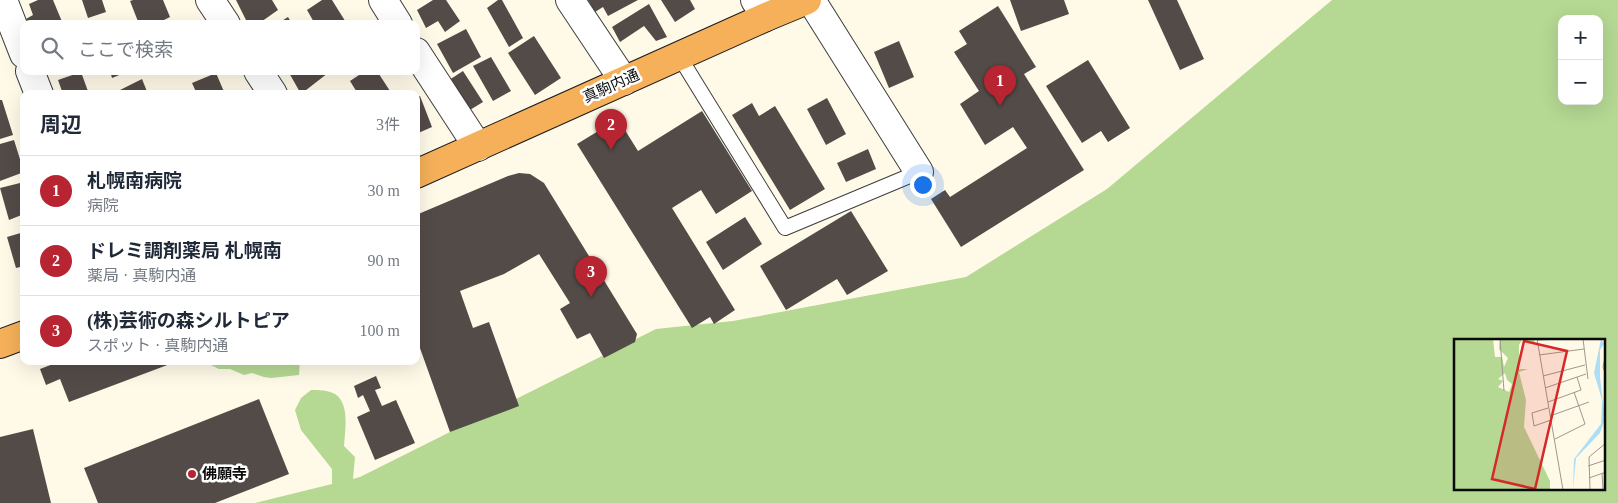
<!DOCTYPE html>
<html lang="ja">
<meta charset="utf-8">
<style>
:root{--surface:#fff;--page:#f2f2f3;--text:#1f2937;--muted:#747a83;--line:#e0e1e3;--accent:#b72533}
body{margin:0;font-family:"Times New Roman","Noto Sans JP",serif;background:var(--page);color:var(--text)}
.controls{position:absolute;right:15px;top:15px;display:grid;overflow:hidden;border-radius:10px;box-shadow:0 5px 20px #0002}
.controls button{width:45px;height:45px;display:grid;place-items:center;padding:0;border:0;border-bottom:1px solid var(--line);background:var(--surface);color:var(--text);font:25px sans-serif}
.you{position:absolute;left:922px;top:184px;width:18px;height:18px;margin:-12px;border:4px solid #fff;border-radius:50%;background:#1a73e8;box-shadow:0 0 0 8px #1a73e833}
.badge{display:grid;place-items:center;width:32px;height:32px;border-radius:50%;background:var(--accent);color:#fff;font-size:16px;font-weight:700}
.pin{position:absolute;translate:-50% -41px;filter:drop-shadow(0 1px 2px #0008)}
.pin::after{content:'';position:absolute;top:26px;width:18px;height:15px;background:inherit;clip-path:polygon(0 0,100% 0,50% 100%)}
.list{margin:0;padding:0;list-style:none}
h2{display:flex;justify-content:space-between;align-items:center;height:65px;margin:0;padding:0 20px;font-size:21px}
h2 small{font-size:16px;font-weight:400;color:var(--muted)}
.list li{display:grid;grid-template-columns:32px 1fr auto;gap:15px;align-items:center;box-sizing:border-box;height:70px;padding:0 20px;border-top:1px solid var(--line)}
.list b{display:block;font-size:19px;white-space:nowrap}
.list p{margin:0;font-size:16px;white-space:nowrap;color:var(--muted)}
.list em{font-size:16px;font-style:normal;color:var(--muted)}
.icon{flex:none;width:28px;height:28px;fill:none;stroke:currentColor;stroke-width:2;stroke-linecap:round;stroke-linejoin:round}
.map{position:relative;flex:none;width:1618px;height:503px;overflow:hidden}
.search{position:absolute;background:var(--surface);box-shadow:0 5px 20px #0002;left:20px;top:20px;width:400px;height:55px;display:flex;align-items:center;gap:12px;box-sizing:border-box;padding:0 18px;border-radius:10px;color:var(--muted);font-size:19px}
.panel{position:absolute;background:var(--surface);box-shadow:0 5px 20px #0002;left:20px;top:90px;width:400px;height:275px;border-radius:10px}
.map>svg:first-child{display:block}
.forest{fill:#b5d893;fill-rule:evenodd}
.building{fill:#534b47}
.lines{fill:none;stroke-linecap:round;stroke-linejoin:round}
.service-casing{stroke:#3d3d3d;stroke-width:16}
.minor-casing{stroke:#3d3d3d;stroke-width:30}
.trunk-casing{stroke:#1b1b1b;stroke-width:30}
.service{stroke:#fff;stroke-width:14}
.minor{stroke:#fff;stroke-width:28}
.trunk{stroke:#f5b059;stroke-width:28}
.poi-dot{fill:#b72533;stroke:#fff;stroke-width:2}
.labels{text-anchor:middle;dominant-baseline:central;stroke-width:5;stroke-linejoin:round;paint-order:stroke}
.street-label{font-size:15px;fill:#0a0a0a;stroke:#fff}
.poi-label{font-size:15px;font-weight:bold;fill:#0a0a0a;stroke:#fff;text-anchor:start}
.inset-road{fill:none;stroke:#9d998f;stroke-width:1}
.view{fill:#d62828;fill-opacity:0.15;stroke:#d62828;stroke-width:2.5}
.inset-edge{fill:none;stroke:#0a0a0a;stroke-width:2.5}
</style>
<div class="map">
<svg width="1618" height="503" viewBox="0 0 1618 503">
<rect width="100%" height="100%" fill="#fff9e8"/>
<path class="forest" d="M1332,0H1618V503H255L332,484V469L301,430L295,410L301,398L311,390C318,390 328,390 335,394C350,404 345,430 344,446L355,457L353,479L360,477L656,329L733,321L966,277L1107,189ZM1562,19H1599V101H1562ZM1456,340H1604V489H1456Z
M209,361H300L299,375L271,378L264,377L252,373L244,375L230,369H219L209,364Z"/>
<path class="building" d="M38,0H53L63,24H28L26,19L33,15L29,4Z
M82,0H102L106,12L88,18Z
M133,0H163L170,17L156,24H139L130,1Z
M236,0H272L278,10L258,24H248Z
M322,0H332L347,24H315L307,10Z
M433,0H446L460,21L445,32L438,21L426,28L417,10Z
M498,0H502L523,38L509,47L487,8Z
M588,0H638L608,16L603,7L595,12Z
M661,0H690L695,9L675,22Z
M1010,0H1064L1069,14L1021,31Z
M1148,0H1177L1204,59L1180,70Z
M649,4L667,37L656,41L644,26L620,42L612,27Z
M998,6L1036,67L1024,74L1084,170L961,247L931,199L945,190L950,197L1027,148L1013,127L985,145L960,104L979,91L954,52L967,44L959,31Z
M288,17L292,24H277Z
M466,29L481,57L453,73L437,44Z
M534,36L561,78L535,95L508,53Z
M899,41L914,77L889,88L874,52Z
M491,57L511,91L493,101L473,66Z
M1088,60L1130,128L1108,142L1101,131L1082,143L1046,86Z
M110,71H129L112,78Z
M288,71H327L328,73L301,94Z
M365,71H377L390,91L385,94H358L350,81Z
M463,71L483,102L465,113L446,82Z
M81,72L89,94H63L58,80Z
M216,73L225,94H197L192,83Z
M142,79L148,94H117L116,92Z
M420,96L432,127L416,134V97Z
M827,98L846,134L826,145L807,109Z
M0,100H2L13,135L0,139Z
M752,103L759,116L775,106L825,189L790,210L732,115Z
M702,111L752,191L716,214L701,190L672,208L735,310L714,324L710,317L692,328L577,144L618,119L638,151Z
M14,140L24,172L0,181V144Z
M868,149L876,169L846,182L837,163Z
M519,173L530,174L544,183L637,334L635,342L604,358L590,333L577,339L560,309L570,303L539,254L504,274L460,291L473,328L489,322L519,406L450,432L416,337V215L508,176Z
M24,182V214L9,220L0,188Z
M851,211L888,271L847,295L837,279L786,310L760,266Z
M745,217L762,244L723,270L706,242Z
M24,232V266L16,268L7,237Z
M61,361H178L69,402L60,379L46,385L40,369Z
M376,376L381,388L375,390L382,406L396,400L415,443L375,460L357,417L370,411L363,395L358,398L354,386Z
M259,399L289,474L215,503H98L84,468Z
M33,429L51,503H0V437Z"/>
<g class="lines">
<g class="service-casing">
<path id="service" d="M679,56L785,228L919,172"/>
</g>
<g class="minor-casing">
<path id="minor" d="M3,0L24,54
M210,0L226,24
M383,0L398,24
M570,0L624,81
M755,0L766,17
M811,0L919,172
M416,52L478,147
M30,71L39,94
M258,71L273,94"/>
</g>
<g class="trunk-casing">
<path id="trunk" d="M416,174L766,17L807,0
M0,344L24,335"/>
</g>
<use href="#service" class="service"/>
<use href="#minor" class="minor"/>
<use href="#trunk" class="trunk"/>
</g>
<circle class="poi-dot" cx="192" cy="474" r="5"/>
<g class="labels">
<g class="street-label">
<text transform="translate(611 86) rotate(-24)">真駒内通</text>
</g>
<g class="poi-label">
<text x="202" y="474">佛願寺</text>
</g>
</g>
<g transform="translate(1454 339)">
<rect width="151" height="151" fill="#fff9e8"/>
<path d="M0,0H39L41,18H48L50,28L54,19L45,10L46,0H81L80,4L68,1L65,6V30H74L65,33L72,61L70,88L96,142V151H0ZM51,34L53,41L58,45L55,53L44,48L49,42L44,40Z" fill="#b5d893" fill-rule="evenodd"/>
<path d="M147,0L150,5L146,11V39L151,80L146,94L122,119L119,151L120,120L147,85L148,61L140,34Z" fill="#aedef5"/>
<path class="inset-road" d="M46,0L50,52M83,0L109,151M129,0L134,40M83,1L110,0M152,14L149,28L152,36M85,16L130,10M89,37L131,26M91,49L132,35M94,63L127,51L123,38M94,69L78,74L80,87L97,81M96,77L135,63M101,100L131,85L120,53M134,127L152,121M148,134L149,151M135,139L152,133M136,151L135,118L152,104"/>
<path class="view" d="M70,2L113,12L81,150L38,140Z"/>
<rect width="151" height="151" class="inset-edge"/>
</g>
</svg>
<div class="controls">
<button>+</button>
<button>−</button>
</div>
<div class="you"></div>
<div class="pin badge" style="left:1000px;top:106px">1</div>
<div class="pin badge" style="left:611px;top:150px">2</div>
<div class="pin badge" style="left:591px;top:297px">3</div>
<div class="search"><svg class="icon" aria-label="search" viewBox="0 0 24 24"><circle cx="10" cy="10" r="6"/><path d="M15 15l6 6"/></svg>ここで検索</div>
<section class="panel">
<h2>周辺<small>3件</small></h2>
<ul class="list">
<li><span class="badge">1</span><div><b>札幌南病院</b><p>病院</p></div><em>30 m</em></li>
<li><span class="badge">2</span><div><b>ドレミ調剤薬局 札幌南</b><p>薬局 · 真駒内通</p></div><em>90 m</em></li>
<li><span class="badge">3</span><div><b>(株)芸術の森シルトピア</b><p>スポット · 真駒内通</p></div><em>100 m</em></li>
</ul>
</section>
</div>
